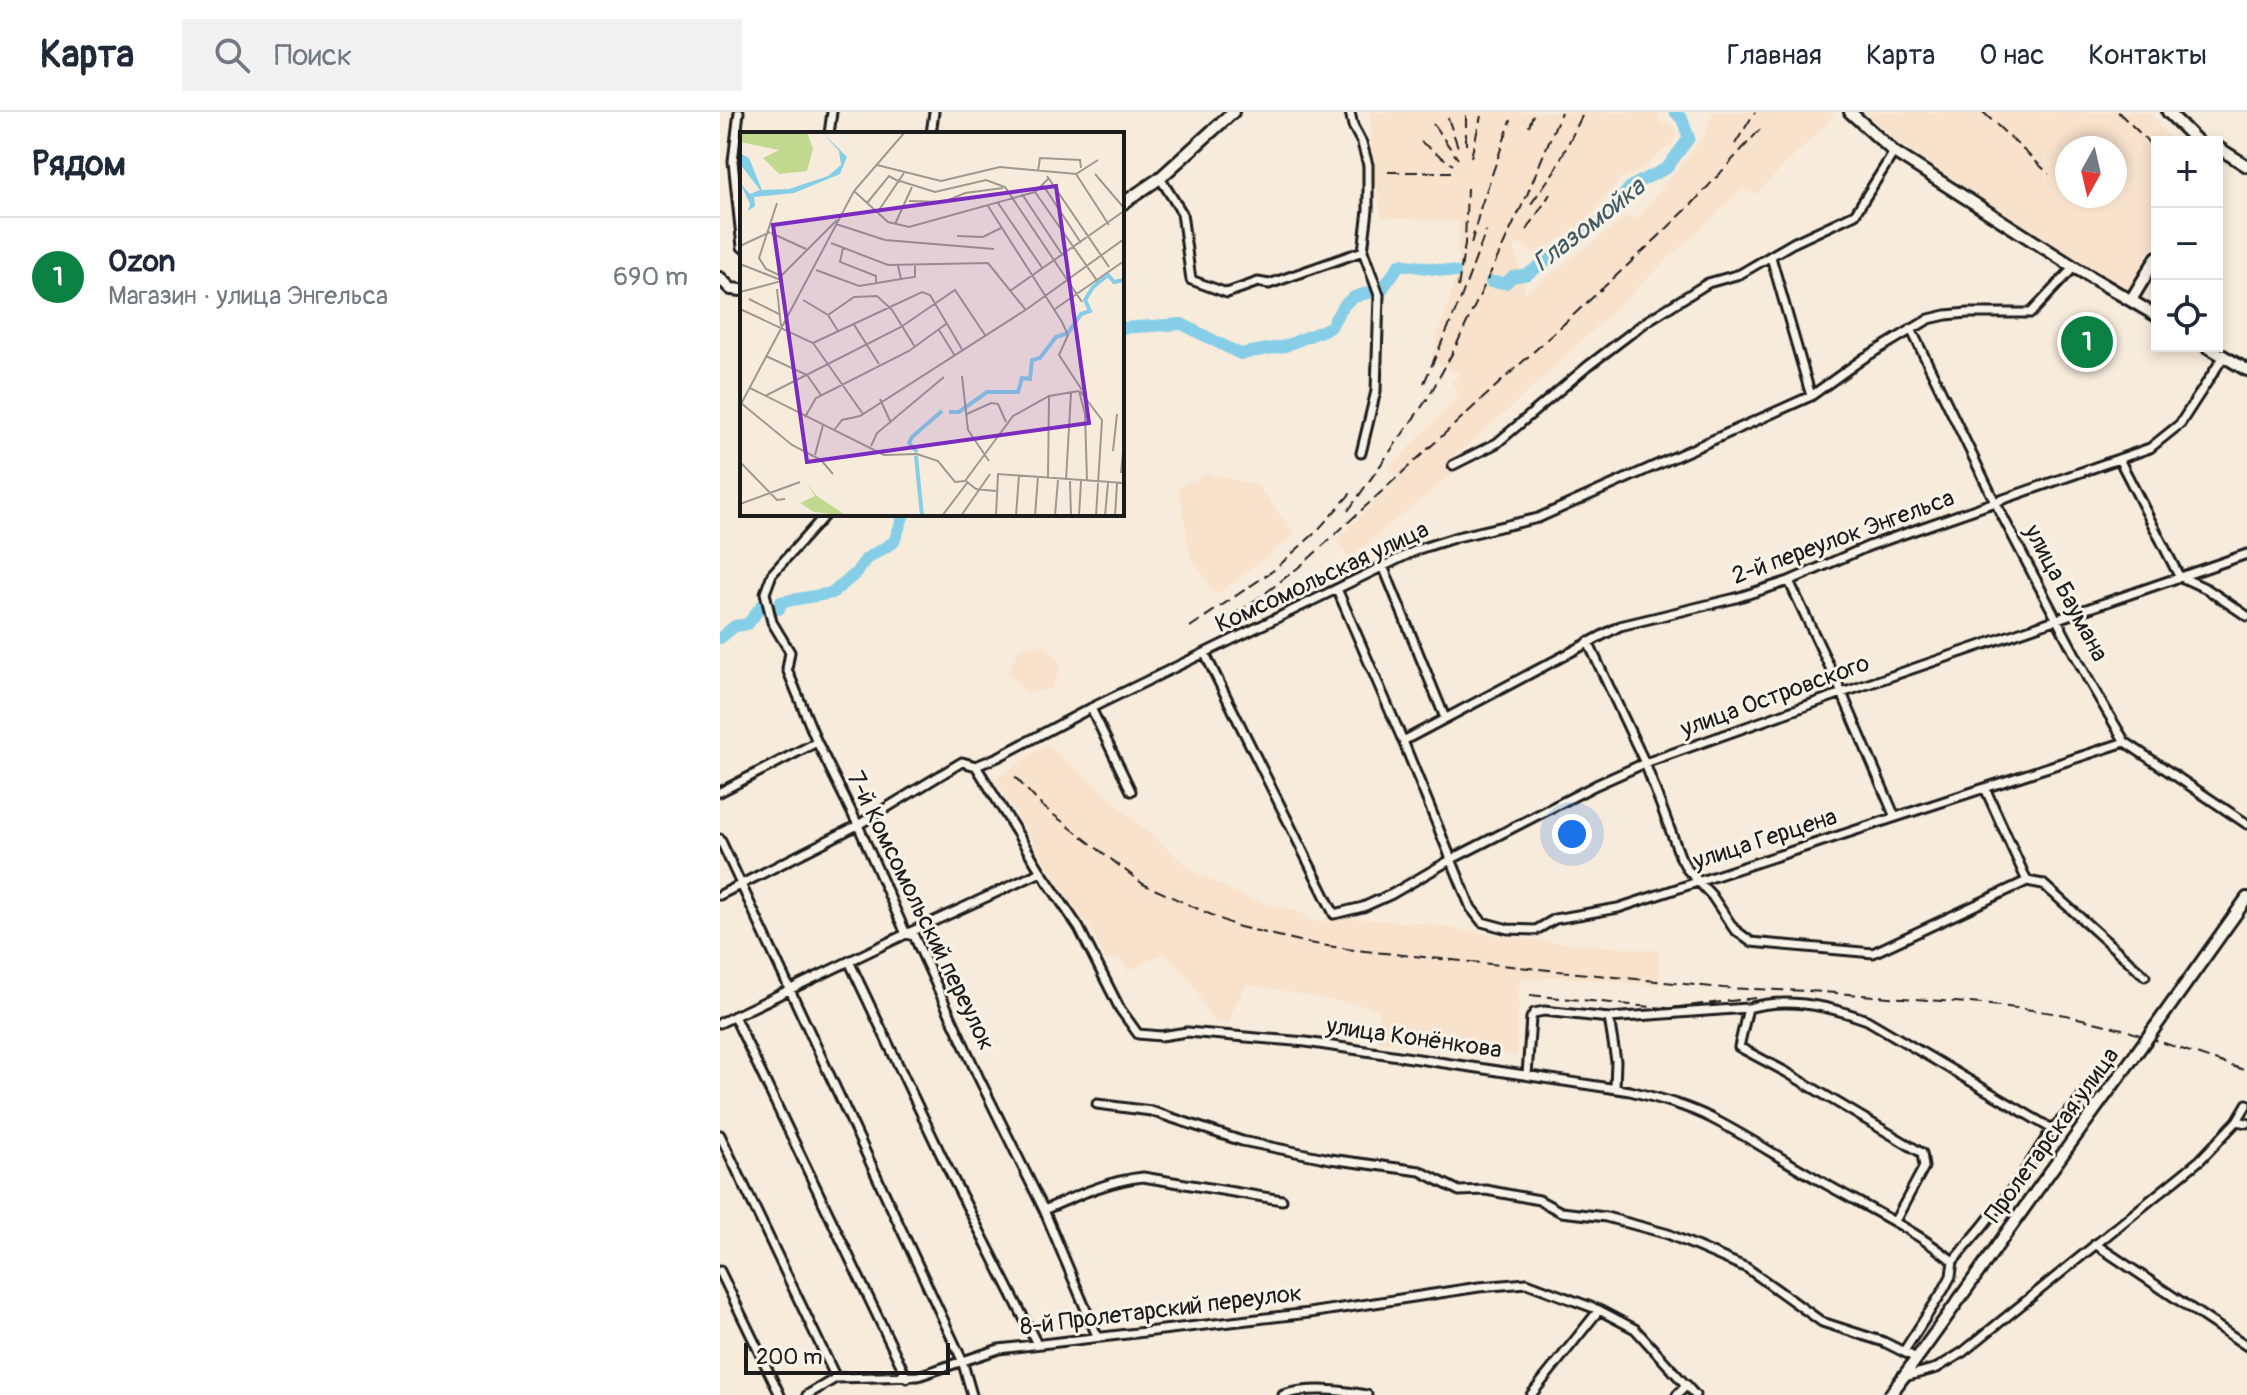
<!DOCTYPE html>
<html lang="ru">
<meta charset="utf-8">
<style>
:root{--surface:#fff;--page:#f2f2f3;--text:#1f2937;--muted:#747a83;--line:#e0e1e3;--accent:#0b8043}
body{margin:0;font-family:Pangolin,sans-serif;background:var(--page);color:var(--text)}
.controls{position:absolute;right:24px;top:24px;display:grid;overflow:hidden;border-radius:0px;box-shadow:0 4px 12px #0003}
.controls button{width:72px;height:72px;display:grid;place-items:center;padding:0;border:0;border-bottom:2px solid var(--line);background:var(--surface);color:var(--text);font:40px sans-serif}
.compass{position:absolute;left:1335px;top:24px;width:72px;height:72px;border-radius:50%;background:var(--surface);box-shadow:0 4px 12px #0003;rotate:188deg}
.scale{position:absolute;left:24px;bottom:20px;width:206px;box-sizing:border-box;padding-left:8px;border:4px solid #1c1c1c;border-top:0;font-size:22px;line-height:28px;white-space:nowrap;color:#1c1c1c;-webkit-text-stroke:6px #f7f3e8;paint-order:stroke}
.you{position:absolute;left:852px;top:722px;width:28px;height:28px;margin:-20px;border:6px solid #fff;border-radius:50%;background:#1a73e8;box-shadow:0 0 0 12px #1a73e833}
.badge{display:grid;place-items:center;width:52px;height:52px;border-radius:50%;background:var(--accent);color:#fff;font-size:26px;font-weight:700}
.pin{position:absolute;translate:-50% -50%;border:4px solid #fff;box-shadow:0 2px 8px #0006}
.list{margin:0;padding:0;list-style:none}
h2{display:flex;justify-content:space-between;align-items:center;height:104px;margin:0;padding:0 32px;font-size:34px}
h2 small{font-size:26px;font-weight:400;color:var(--muted)}
.list li{display:grid;grid-template-columns:52px 1fr auto;gap:24px;align-items:center;box-sizing:border-box;height:120px;padding:0 32px;border-top:2px solid var(--line)}
.list b{display:block;font-size:30px;white-space:nowrap}
.list p{margin:0;font-size:26px;white-space:nowrap;color:var(--muted)}
.list em{font-size:26px;font-style:normal;color:var(--muted)}
.icon{flex:none;width:44px;height:44px;fill:none;stroke:currentColor;stroke-width:2;stroke-linecap:round;stroke-linejoin:round}
.map{position:relative;flex:none;width:1527px;height:1283px;overflow:hidden}
header{display:flex;align-items:center;gap:48px;box-sizing:border-box;height:112px;padding:0 40px;background:var(--surface);border-bottom:2px solid var(--line)}
header strong{font-size:38px}
nav{display:flex;gap:44px;margin-inline-start:auto;font-size:28px}
.search{width:560px;height:72px;background:var(--page);display:flex;align-items:center;gap:20px;box-sizing:border-box;padding:0 28px;border-radius:0px;color:var(--muted);font-size:30px}
main{display:flex}
aside{flex:1;background:var(--surface)}
.map>svg:first-child{display:block}
.built{fill:#f8e2cc;fill-rule:evenodd}
.lines{fill:none;stroke-linecap:round;stroke-linejoin:round}
.river{stroke:#86cee7;stroke-width:12}
.street-casing{stroke:#1c1c1c;stroke-width:13}
.secondary-casing{stroke:#1c1c1c;stroke-width:16}
.street{stroke:#f7f3e8;stroke-width:7}
.secondary{stroke:#f7f3e8;stroke-width:10}
.rail{stroke:#1c1c1c;stroke-width:2;stroke-dasharray:12 6;stroke-linecap:butt}
.secondary-bridge-casing{stroke:#1c1c1c;stroke-width:16;stroke-linecap:butt}
.secondary-bridge{stroke:#f7f3e8;stroke-width:10}
.labels{text-anchor:middle;dominant-baseline:central;stroke-width:6;stroke-linejoin:round;paint-order:stroke}
.street-label{font-size:24px;fill:#1c1c1c;stroke:#f7f3e8}
.water-label{font-size:26px;font-style:italic;fill:#415a63;stroke:#f7f3e8}
.inset-river{fill:none;stroke:#86cee7;stroke-width:4}
.inset-road{fill:none;stroke:#9f988f;stroke-width:2}
.view{fill:#7b2cbf;fill-opacity:0.15;stroke:#7b2cbf;stroke-width:4}
.inset-edge{fill:none;stroke:#1c1c1c;stroke-width:4}
</style>
<header>
<strong>Карта</strong>
<div class="search"><svg class="icon" aria-label="search" viewBox="0 0 24 24"><circle cx="10" cy="10" r="6"/><path d="M15 15l6 6"/></svg>Поиск</div>
<nav><a>Главная</a><a>Карта</a><a>О нас</a><a>Контакты</a></nav>
</header>
<main>
<aside>
<h2>Рядом<small></small></h2>
<ul class="list">
<li><span class="badge">1</span><div><b>Ozon</b><p>Магазин · улица Энгельса</p></div><em>690 m</em></li>
</ul>
</aside>
<div class="map">
<svg width="1527" height="1283" viewBox="0 0 1527 1283">
<rect width="100%" height="100%" fill="#f7ebdb"/>
<filter id="ink" filterUnits="userSpaceOnUse"><feTurbulence type="fractalNoise" baseFrequency=".0125" numOctaves="2"/><feDisplacementMap in="SourceGraphic" scale="16" xChannelSelector="R" yChannelSelector="G"/><feConvolveMatrix kernelMatrix="1 2 1 2 8 2 1 2 1" color-interpolation-filters="sRGB"/></filter>
<g filter="url(#ink)">
<path class="built" d="M650,0H938L940,10L956,15L955,28L924,56L900,66L866,110L818,142L793,130L806,181L906,105L918,106L984,24L992,0H1106L1115,3L1036,82L1022,77L788,298L727,350L736,358L629,446L616,428L680,365L670,355L740,283L731,270L740,262L711,247L737,162L740,110L662,105L653,58Z
M1145,0H1430L1451,30H1437V125L1410,176L1399,175L1352,145L1179,32ZM1347,36H1395V84H1347Z
M488,361L538,374L575,422L496,483L470,443L459,375Z
M325,532L341,552L332,577L306,581L289,561L299,536Z
M327,632L467,754L480,763L530,787L585,802V807L604,811L606,804L704,812L801,827L939,839V874L837,864L818,867L800,865L796,944L658,929L659,897L526,872L508,911L493,909L471,869L444,841L408,859L399,845L387,850L366,808H361L275,667Z"/>
<g class="lines">
<path class="river" d="M771,170L786,171L792,165L808,162L884,107L911,74L947,56L969,26L962,7L955,0
M402,216L462,212L520,242L565,234L611,215C624,188 631,182 661,179L680,152L735,160
M0,526L15,514L28,512L41,494L59,497L61,490L112,481L135,462L146,447L174,430L184,402"/>
<g class="street-casing">
<path id="street" d="M19,0L13,49L22,135
M630,0L633,14L642,31L648,53V98L643,139L659,183L656,279L641,341
M109,22L112,0
M211,22L214,0
M440,66L462,101L471,168L507,181L538,170L549,172L643,139
M1051,145L1091,284
M1191,217L1275,390L1369,569L1405,630L1527,712
M1399,347L1459,464L1487,477L1527,504
M733,353L777,331L868,254L927,209L988,171L1020,162L1073,131L1135,102L1174,40
M106,402L52,462L45,481L52,510L70,540L67,557L97,630L138,713L186,822L194,824L258,964L324,1098L377,1224
M663,454L725,606
M1069,469L1122,581L1175,705
M617,477L683,629L751,796L762,810L788,817L816,818L835,807L898,796L1405,630
M868,530L925,651L960,744L967,757L992,784L1014,817L1031,830L1153,841L1307,769
M485,542L614,802L643,795L672,782L732,747L876,673L925,651L1122,581L1527,442
M371,596L411,679
M683,629L900,514L1016,486L1069,469L1149,434L1430,336L1460,312L1504,244
M256,654L321,760L359,816L400,897L418,922L441,924L467,920L586,930L910,979C938,986 965,993 991,1006C1027,1024 1061,1047 1097,1067C1143,1094 1191,1115 1233,1149
M1265,676L1307,769L1323,772L1425,864
M0,680L97,630
M0,727L242,1248L252,1283
M0,783L138,713L242,650L256,654L278,645L371,596L699,437L737,425L818,406L1091,284L1144,246L1209,207L1226,203L1248,201H1311L1354,155
M129,849L222,1045L317,1232
M1028,896L1019,935L1066,960L1202,1041L1204,1055L1175,1109
M14,904L187,1266
M889,906L1028,896C1066,885 1110,894 1147,908L1332,1017
M0,911L186,822L321,760
M807,963L811,906L814,901L824,899L889,906L896,949L895,976
M377,992L431,999L522,1029L610,1047L700,1059L739,1079L766,1078L819,1088L841,1100L886,1105L948,1122L1027,1156L1102,1210L1164,1230L1198,1247
M1517,1009L1527,992
M0,1023L116,1266
M324,1098C356,1084 387,1069 423,1065L562,1088
M1375,1132L1527,1234
M0,1159L60,1283
M1184,1239L1224,1177L1231,1164L1233,1149L1262,1115L1299,1068L1332,1017L1355,994L1377,963
M1184,1265L1217,1256L1243,1240L1480,1048L1517,1009L1527,1011
M87,1283L116,1266L198,1264L279,1237L589,1201L759,1175L807,1171L879,1198L915,1217L975,1283
M563,1283C588,1275 622,1278 647,1283
M811,1283L879,1198
M957,1283L967,1273"/>
</g>
<g class="secondary-casing">
<path id="secondary" d="M1130,0L1174,40L1354,155L1437,204
M1448,0L1478,30
M1497,35L1527,54
M402,92L440,66L513,0
M0,166L11,177L22,178
M1411,188L1437,145
M1486,234L1527,258
M1433,918L1527,786
M1170,1283C1251,1173 1328,1060 1410,950"/>
</g>
<use href="#street" class="street"/>
<use href="#secondary" class="secondary"/>
<path class="rail" d="M1263,0L1329,62
M1398,0L1424,25L1437,42
M728,6L739,38
M713,12L738,47
M809,14L814,0
M701,30L733,53
M1015,32L1035,0
M746,33V2
M751,45L761,4
M668,60H731
M811,92L835,58L864,0
M807,118L830,82
M751,132L761,94L791,8
M738,175L745,132L747,76
M704,271L739,191L766,119
M628,399L708,286L734,238L807,83L841,0
M501,511L543,483L584,451L936,127L973,91L1044,13
M470,515L554,458L596,420L631,381
M295,665L321,693L423,772L516,814L588,831L635,838L1003,876L1089,879L1262,892L1305,897L1346,903L1402,917L1527,959
M810,883L931,895L949,896L1036,886"/>
<g class="secondary-bridge-casing">
<path id="secondary-bridge" d="M1410,950L1433,918"/>
</g>
<use href="#secondary-bridge" class="secondary-bridge"/>
</g>
</g>
<g class="labels">
<g class="street-label">
<text transform="translate(1123 425) rotate(-20)">2-й переулок Энгельса</text>
<text transform="translate(602 465) rotate(-25)">Комсомольская улица</text>
<text transform="translate(1346 481) rotate(62)">улица Баумана</text>
<text transform="translate(1055 584) rotate(-20)">улица Островского</text>
<text transform="translate(1045 727) rotate(-18)">улица Герцена</text>
<text transform="translate(201 799) rotate(64)">7-й Комсомольский переулок</text>
<text transform="translate(694 926) rotate(8)">улица Конёнкова</text>
<text transform="translate(1332 1023) rotate(-54)">Пролетарская улица</text>
<text transform="translate(441 1198) rotate(-7)">8-й Пролетарский переулок</text>
</g>
<g class="water-label">
<text transform="translate(869 113) rotate(-38)">Глазомойка</text>
</g>
</g>
<g transform="translate(20 20)">
<rect width="384" height="384" fill="#f7ebdb"/>
<path d="M0,0H67L73,17L67,39L39,42L23,26L39,18L0,10ZM66,351L77,364L107,384L74,380L60,371L75,364Z" fill="#c1d98f"/>
<path d="M82,0L107,25L100,42L54,61L14,65L15,74L8,79L10,72L0,51L10,62L20,58L0,32V21L9,26L22,58L49,57L88,44L101,33L99,19Z" fill="#86cee7"/>
<path class="inset-river" d="M209,280H219L247,260H278L282,246L290,247L292,228L300,226L316,205L328,201L341,182L350,179L345,168L353,155L368,143L374,150L384,148M177,320L169,311L172,305L202,279M176,324L182,384"/>
<path class="inset-road" d="M137,33L201,49L260,35L336,42L358,28M298,39L300,26L340,28L341,36M336,42L369,93M355,42L384,76M307,44L369,135M160,49L195,60L246,48L265,55L342,170M303,53L341,111M114,59L148,90L169,95L295,60L309,46M295,60L358,150M282,62L323,124M169,69L204,70L225,61L263,56M37,71L19,126L26,137L41,144L97,88M127,71L149,44L160,50M258,71L303,137M248,74L322,190L328,203L319,223L342,258M137,81L164,41M96,92L145,108L254,117M155,92L172,55M31,101L66,117M217,104L243,105L261,96M91,111L148,133L248,131L285,177M0,114L30,100M103,116L100,130L136,144V152M0,132L41,148M158,134L161,147L175,145V134M76,138L119,154L161,147M37,157L41,194M270,159L384,79M0,160L38,150L42,144M9,167L39,182M63,168L88,183L98,199M0,177L73,211L123,282M315,177L384,129M88,183L114,165L137,164L152,178L175,215M113,191L139,232M199,198L215,224M73,211L182,160L190,163L223,219M26,224L67,243L81,263M222,244L228,298L249,329M10,256L144,323L177,322L198,329L215,350L225,349M339,259L345,282L347,349M340,259L362,288L356,384M25,264L161,195L215,158L245,203M140,267L151,291M1,271L52,313L81,328L93,342M0,274L114,59L165,0M227,282L251,271L258,272L266,290M65,285L76,266L169,219L206,192M95,297L102,288L120,284L287,177L384,107M131,314L137,301L204,245M373,319L377,282M75,323L83,293M0,330L37,368L45,367M381,341L384,310M308,345L309,264M326,348L331,261M225,349L273,284L309,264L339,259M226,349L236,357L256,359M330,349L331,384M0,372L60,350M202,384L227,351M221,384L250,342M256,384L258,342L384,351M276,384L279,343M295,384L298,344M315,384L318,348M339,384L341,349M365,384L368,351M375,384L377,351"/>
<path class="view" d="M316,54L349,291L67,330L33,93Z"/>
<rect width="384" height="384" class="inset-edge"/>
</g>
</svg>
<div class="controls">
<button>+</button>
<button>−</button>
<button><svg class="icon" aria-label="locate" viewBox="0 0 24 24"><circle cx="12" cy="12" r="6"/><path d="M12 2v4M12 18v4M2 12h4M18 12h4"/></svg></button>
</div>
<svg class="compass" viewBox="-18 -18 36 36"><path d="M0-13l5 13h-10z" fill="#e53935"/><path d="M0 13l5-13h-10z" fill="#747a83"/></svg>
<div class="scale">200 m</div>
<div class="you"></div>
<div class="pin badge" style="left:1367px;top:230px">1</div>
</div>
</main>
